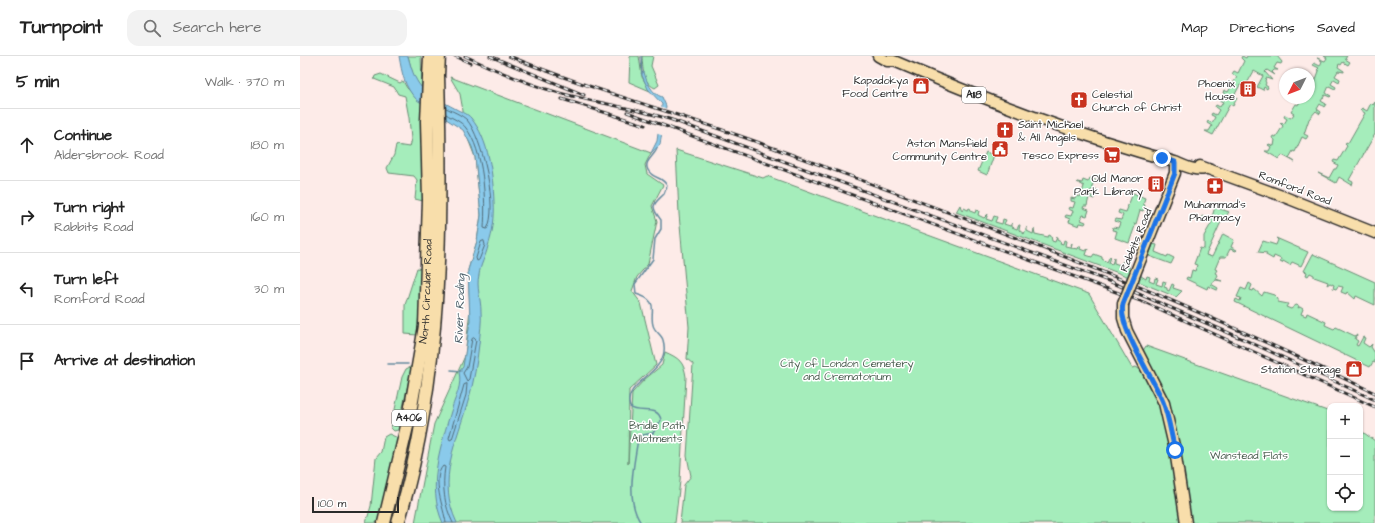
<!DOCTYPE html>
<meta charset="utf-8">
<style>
:root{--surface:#fff;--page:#f2f2f2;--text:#222;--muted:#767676;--line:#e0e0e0}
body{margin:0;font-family:"Architects Daughter",sans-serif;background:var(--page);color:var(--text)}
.controls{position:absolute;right:12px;bottom:12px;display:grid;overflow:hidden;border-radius:8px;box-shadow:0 1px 3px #0004}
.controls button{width:36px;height:36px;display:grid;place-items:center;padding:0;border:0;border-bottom:1px solid var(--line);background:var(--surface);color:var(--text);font:20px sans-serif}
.compass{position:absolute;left:979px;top:12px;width:36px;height:36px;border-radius:50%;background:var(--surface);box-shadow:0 1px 3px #0004;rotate:228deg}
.scale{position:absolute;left:12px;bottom:10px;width:87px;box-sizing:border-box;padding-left:4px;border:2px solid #2b2b2b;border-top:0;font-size:11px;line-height:14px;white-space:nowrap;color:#2b2b2b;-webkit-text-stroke:3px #fff;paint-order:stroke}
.stop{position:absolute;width:12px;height:12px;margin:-9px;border:3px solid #1a73e8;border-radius:50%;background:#fff}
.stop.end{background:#1a73e8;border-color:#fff;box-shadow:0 1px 4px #0008}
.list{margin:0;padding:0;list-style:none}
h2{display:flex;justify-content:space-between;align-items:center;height:52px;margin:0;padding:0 16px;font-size:17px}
h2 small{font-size:13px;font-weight:400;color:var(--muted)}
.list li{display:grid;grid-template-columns:26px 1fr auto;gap:12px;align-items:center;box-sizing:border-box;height:72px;padding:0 16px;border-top:1px solid var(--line)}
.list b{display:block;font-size:15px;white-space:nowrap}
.list p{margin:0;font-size:13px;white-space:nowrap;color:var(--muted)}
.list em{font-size:13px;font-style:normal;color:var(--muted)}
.icon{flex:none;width:22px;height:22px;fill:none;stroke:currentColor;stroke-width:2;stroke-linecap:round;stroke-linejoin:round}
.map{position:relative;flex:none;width:1075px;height:467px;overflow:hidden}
header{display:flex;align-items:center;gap:24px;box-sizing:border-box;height:56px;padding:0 20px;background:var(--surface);border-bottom:1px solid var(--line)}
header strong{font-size:19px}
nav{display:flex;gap:22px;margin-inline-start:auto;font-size:14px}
.search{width:280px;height:36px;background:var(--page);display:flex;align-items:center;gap:10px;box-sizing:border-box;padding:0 14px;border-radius:12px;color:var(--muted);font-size:15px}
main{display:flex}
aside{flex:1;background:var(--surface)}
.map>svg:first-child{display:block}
.green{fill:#a5edbb;stroke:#688c73}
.water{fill:#8acaeb;stroke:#648a9e}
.pier{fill:#fdebe8}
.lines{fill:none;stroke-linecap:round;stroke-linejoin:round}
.shore{stroke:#516b78;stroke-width:1}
.stream{stroke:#648a9e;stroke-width:1.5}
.primary-casing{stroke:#2b2b2b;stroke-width:13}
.highway-casing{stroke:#2b2b2b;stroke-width:15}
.primary{stroke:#f8deab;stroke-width:10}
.highway{stroke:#f8deab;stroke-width:12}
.rail-casing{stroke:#2b2b2b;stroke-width:3}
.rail{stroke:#fff;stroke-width:1.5;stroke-dasharray:4.5;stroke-linecap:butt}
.primary-bridge-casing{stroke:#2b2b2b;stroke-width:13;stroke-linecap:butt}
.primary-bridge{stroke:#f8deab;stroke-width:10}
.route{stroke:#1a73e8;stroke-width:5}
.labels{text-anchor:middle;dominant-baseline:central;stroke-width:3;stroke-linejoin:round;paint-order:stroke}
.shield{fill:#fff;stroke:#6b6b6b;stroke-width:1}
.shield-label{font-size:10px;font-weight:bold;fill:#2b2b2b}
.poi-label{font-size:11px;fill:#2b2b2b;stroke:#fff;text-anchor:end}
.street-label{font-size:11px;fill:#2b2b2b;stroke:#fff}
.park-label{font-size:11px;fill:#4a5c4f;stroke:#fff}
.water-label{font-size:12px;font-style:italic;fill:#485b65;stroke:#fff}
</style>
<header>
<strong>Turnpoint</strong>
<div class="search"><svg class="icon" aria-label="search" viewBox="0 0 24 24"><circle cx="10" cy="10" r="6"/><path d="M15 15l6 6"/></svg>Search here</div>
<nav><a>Map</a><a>Directions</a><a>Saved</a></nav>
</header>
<main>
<aside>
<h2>5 min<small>Walk · 370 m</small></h2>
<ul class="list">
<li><svg class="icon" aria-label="ahead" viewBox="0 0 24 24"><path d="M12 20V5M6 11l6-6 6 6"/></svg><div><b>Continue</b><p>Aldersbrook Road</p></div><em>180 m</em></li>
<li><svg class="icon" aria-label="right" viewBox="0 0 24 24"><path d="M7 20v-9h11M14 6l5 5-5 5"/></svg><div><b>Turn right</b><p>Rabbits Road</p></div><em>160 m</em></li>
<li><svg class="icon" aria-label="left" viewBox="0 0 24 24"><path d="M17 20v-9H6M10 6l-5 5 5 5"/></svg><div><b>Turn left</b><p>Romford Road</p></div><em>30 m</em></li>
<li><svg class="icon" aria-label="arrive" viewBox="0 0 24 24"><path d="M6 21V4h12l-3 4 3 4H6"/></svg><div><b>Arrive at destination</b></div></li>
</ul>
</aside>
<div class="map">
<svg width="1075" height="467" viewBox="0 0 1075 467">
<rect width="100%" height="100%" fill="#fdebe8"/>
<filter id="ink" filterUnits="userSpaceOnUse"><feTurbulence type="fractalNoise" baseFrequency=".025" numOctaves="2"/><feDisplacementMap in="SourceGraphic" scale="8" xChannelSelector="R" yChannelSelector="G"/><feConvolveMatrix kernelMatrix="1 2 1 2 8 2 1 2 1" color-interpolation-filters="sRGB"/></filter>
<g filter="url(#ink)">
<path class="green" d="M108,0H121L122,33L114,23Z
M330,0H339L342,21L350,35L329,26Z
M342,0H353L351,10L359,29L355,32C342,26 343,12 342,0Z
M942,0L946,2L947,0H977L982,6L981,8L977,7L974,12L978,14H974L972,16L975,19L967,14L965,16L972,24L966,22L965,25L966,27L965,29L968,31L967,33L964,31L963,34L957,31L963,20L954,15L945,31L940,29L934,40L937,42L933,50L930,48L913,79L905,75H909L912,70L907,67L908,65L912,67L915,61L911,59L912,57L916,59L919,54L915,51L916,49L920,51L923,46L919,44L920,42L924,44L927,39L923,37L924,34L928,36L937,21L932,18L934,15L938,17L944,5L941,2Z
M1024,0H1047L1045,3L1050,6L1048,9L1043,6L1041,9L1039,8L1038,11L1044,15V16L1038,15L1035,20L1040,23L1039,26L1034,23L1031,28L1036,31L1035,33L1029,30L1026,37L1031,40L1030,41L1025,39L1021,45L1026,48L1024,51L1020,48L1017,53L1021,56L1020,58L1016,55L1009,63L1004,78L1008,80L1006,83L1002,81L995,96L993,95L989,102L995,106L982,99L979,103L965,95H969L971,91L968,89L969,88L974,90L975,84L972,82L973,80L976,81L983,70L980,67L984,68L987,63L984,61L985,59L991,62L994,58L991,56L996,48L998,49L1002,42H1009V30L1012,25L1015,26L1019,15L1017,14L1019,12L1013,9L1014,7L1020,10L1022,5L1017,2L1025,5L1027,2Z
M81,18L100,27L103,25L107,32L122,47L123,145L115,143L117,124L114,120L89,117L87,112L94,99L96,89L109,91L111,83L109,62L105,40L98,38L94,31L74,23L75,20Z
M150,21L351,97L345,109L347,118L363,129L352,150L357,165L348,208L337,221L332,235L341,247L356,309L329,334L328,408L332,337L344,324L362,309L365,296C379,302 384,306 386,321L380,425L375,467H115L134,368L165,300L170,253L168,214L177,185L181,159L175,101L168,83L160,38Z
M1075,46V78L1049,124L1053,126L1052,129L1039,121L1036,127L1018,117L1029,122L1034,113H1036L1038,109L1033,106L1034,104L1038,105L1047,90L1045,88L1046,86L1048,87L1065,57L1060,54L1062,52L1067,55L1071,47L1073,49Z
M376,94L463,122L467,120L789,238L832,312L836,311C868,329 878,431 884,467H380L384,429L391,420L387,400L393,308L387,303L389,271L379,158Z
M686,96L694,99L687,119L678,115Z
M790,122L800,126L794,125L792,131L797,134L796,135L791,134L789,139L794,141V143L789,141L787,150H784L783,152L789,154L787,160L783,159L781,164L786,166L785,168L780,167L779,170L769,166L770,163L765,161L766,159L771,160L773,155L768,153L769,151L773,152L775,146L771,145V142L775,143L776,140L780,141L781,138L779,137H782L784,130L777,126L782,127L783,124L788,126Z
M833,137L845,142L843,148L845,149L843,155L840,154L836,168L834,167L835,170L829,187L815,182L817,175L812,174L813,171L818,172L820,167L815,165L816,163L821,164L823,159L818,157L819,154L826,156L828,151L826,150H828Z
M660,149L662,155L664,152L668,154L669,152L671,153L670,155L675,157L676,154L679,155L678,159L684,162L688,158L686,163L692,165L694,160L697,161L695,166L702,168L703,163L706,164L704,168L710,170L712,167V171L717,173L719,169H720L719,174L724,178L727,171V175L733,178L734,173L735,178L748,181L749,179L751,180L752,185L755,186L757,181V184L761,186L760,187L763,188L764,184L766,185L765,190L770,191L772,187L771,192L778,193L779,190H781L780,193L785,195L788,193L786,199L792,201L794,198L802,201V203L807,206L810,200L811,201L809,207L812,208L814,202V207L820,209L823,205L821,210L826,211L828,206L829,207V212L831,213L829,221L656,156Z
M915,151L929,156L920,168L906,199L912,201L923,178L934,184L931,191L937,194L936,195L930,193L926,201H920L915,213L917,214L915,217L918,219L916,223L922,225L916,224L911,228L918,232L917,234L908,230L907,233L886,223L887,221L890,222L892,214L895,215L897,209L894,208L900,192L904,193V180L912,166L902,162V160L911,164Z
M976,182L1008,196L1001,210L992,206L990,209L983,205L982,207L980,206L981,203L974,200L973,203L966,199L967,197L958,196L963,185L976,189L978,184Z
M853,188L857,189L855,196L867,201L868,199L874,202L871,208L849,200Z
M1013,198L1075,226V249L1056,240L1055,243L1047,236L1046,238L1041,236L1043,231L1038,230L1036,233L1033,232L1034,229L1030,227L1027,229L1028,226L1014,221V219L1010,217L1008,220L1006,219L1007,216L1004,215Z
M117,212L123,213L117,279L105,278V249Z
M841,217V220L846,223L847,220L850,221L849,225L854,227L855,222L858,223L856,228L862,230L863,225L866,226L864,231L867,232V234L869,235L872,228L874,229L873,232L882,235L876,241L837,225Z
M949,227L952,229L950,234L953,235L954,233L962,240L964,236L974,239L978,243V246L988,248L986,251L991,253L996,249L999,250L998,252L1000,251L1003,253L1001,258L1006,260L1007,257L1026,266L1025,269L1034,273L1036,271L1055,280L1057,279L1055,283L1058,285L1056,289L1058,290L1063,281L1065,282L1063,287L1069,291L1072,288L1071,291L1075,297V307L1073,306L1070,311L935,246L936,243L940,245L941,242L937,241L941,232L946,234Z
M846,290L1030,356V452H1060V374L1075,385V467H888L878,395L842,296Z
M112,310L98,374L94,375L91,372L102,321L106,313Z
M89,378L98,382L78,467H66L71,450L76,402L81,396L84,381Z"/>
<path class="water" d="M99,0H108C117,36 125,36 156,53C161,56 167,57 171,62C189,84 193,119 194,146C195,161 193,176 188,190C186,200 180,209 179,219C176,231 181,243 181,255C182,266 180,277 179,288C177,306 174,325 169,342C157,385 136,423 157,467H143C126,430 141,389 152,352C156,339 162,330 159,316L163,311L170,265L168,214L177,185L181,159L175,101L172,91L163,74L117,44C104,31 102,17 99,0Z
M344,16C346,25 352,38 362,41L366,50L360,89L351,97L357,85L362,48L348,33L341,17Z"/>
<path class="pier" d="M360,50L367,53L364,80L355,77Z"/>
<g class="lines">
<path class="shore" d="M146,52C152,55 162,59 167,64C182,81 199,153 187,173L184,172C186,143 184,96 166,72C161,65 153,63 146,58
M184,185L185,189L179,204L177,205L176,202L181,186Z
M174,282L176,284L169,323L167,325L163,317L167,311L172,283Z
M167,328L166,339L152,383L150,384L149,382L164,329Z
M146,467C144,452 131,423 143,410L145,411C142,431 144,449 153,467"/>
<path class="stream" d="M341,0L342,18
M87,308H108
M151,314L161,315
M341,467C325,444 334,409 338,383L343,379L353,377L361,364C358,348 339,359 330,351C321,324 373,318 363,284C362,279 354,275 353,269C349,255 361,245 336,238L335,228L353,203L355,183L361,173V164C349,149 354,148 364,138L367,130C363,120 352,123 348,114C343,105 355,100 357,92"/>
<g class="primary-casing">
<path id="primary" d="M578,0L587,5H594C686,44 778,80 875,106C885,110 894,115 905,113
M900,110L982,140L1075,177
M833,223L875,117V106
M823,248V262L827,275L864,347L875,394L886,467"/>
</g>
<g class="highway-casing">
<g id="highway">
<path id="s1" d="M84,467L109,362L125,270L129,144L127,65L130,0"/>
<path d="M98,467C142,322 142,169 138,19L139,0"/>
</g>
</g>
<use href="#primary" class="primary"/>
<use href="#highway" class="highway"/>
<g class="rail-casing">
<path id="rail" d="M155,0L170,7
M165,0C195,14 225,27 256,36C296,47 336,52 375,65L811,226L943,283L1075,344
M190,0L284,39
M209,0C291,34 377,57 460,87C572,128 683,168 793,212C888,250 982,293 1075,337
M262,43L345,69
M327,56L846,247L1075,351"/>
</g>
<use href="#rail" class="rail"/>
<g class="primary-bridge-casing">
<path id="primary-bridge" d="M823,248L833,223"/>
</g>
<use href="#primary-bridge" class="primary-bridge"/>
</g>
</g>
<g class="lines" filter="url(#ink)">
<path class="route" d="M862,102L875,106V117L823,248C817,270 854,323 863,346C869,361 871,379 875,394"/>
</g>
<defs>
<g id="shop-square" transform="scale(0.9)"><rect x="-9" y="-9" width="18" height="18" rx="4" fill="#c8321e" stroke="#fff"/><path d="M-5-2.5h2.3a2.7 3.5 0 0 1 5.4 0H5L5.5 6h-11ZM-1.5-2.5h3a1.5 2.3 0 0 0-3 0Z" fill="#fff"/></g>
<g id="building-square" transform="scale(0.9)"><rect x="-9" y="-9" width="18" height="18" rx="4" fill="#c8321e" stroke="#fff"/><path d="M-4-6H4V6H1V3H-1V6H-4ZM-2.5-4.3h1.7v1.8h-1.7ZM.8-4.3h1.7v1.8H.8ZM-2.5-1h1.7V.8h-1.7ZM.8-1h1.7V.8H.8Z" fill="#fff"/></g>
<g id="church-square" transform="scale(0.9)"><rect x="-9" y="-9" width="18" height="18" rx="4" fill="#c8321e" stroke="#fff"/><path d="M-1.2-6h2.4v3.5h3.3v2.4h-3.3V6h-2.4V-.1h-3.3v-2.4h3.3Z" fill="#fff"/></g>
<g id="civic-square" transform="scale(0.9)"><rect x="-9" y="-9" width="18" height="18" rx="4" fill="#c8321e" stroke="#fff"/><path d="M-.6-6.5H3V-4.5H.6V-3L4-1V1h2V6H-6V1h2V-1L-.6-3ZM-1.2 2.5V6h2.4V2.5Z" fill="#fff"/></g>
<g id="supermarket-square" transform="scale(0.9)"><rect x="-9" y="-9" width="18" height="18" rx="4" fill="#c8321e" stroke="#fff"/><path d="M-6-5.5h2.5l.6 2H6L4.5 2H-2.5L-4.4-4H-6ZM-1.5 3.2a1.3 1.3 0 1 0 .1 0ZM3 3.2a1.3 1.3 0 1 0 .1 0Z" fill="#fff"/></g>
<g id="pharmacy-square" transform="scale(0.9)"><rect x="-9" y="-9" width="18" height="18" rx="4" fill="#c8321e" stroke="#fff"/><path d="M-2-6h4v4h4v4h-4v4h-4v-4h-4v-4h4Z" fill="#fff"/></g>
</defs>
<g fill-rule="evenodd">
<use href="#shop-square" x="621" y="30"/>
<use href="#building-square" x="948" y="33"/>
<use href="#church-square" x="779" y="44"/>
<use href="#church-square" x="705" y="74"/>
<use href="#civic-square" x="700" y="93"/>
<use href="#supermarket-square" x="812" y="99"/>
<use href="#building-square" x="856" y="128"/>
<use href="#pharmacy-square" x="915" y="130"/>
<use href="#shop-square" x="1054" y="313"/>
</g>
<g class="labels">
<g class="shield">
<rect x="662" y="31" width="24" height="16" rx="3"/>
<rect x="92" y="354" width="34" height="16" rx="3"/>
</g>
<g class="shield-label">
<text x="674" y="39">A118</text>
<text x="109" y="362">A406</text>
</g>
<g class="poi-label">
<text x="608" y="24">Kapadokya<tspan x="608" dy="13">Food Centre</tspan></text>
<text x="935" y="27">Phoenix<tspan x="935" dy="13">House</tspan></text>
<text x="792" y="38" text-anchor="start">Celestial<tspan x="792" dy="13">Church of Christ</tspan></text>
<text x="718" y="68" text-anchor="start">Saint Michael<tspan x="718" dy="13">&amp; All Angels</tspan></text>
<text x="687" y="87">Aston Mansfield<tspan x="687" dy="13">Community Centre</tspan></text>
<text x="799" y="99">Tesco Express</text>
<text x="843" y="122">Old Manor<tspan x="843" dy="13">Park Library</tspan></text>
<text x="915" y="148" text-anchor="middle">Muhammad's<tspan x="915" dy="13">Pharmacy</tspan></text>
<text x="1041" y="313">Station Storage</text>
</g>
<g class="street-label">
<text transform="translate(995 132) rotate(21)">Romford Road</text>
<text transform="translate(836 184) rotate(-68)">Rabbits Road</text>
<text stroke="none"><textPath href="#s1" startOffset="236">North Circular Road</textPath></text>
</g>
<g class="park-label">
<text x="547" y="307">City of London Cemetery<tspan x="547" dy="13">and Crematorium</tspan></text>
<text x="357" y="369">Bridle Path<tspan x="357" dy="13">Allotments</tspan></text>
<text x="949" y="399">Wanstead Flats</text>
</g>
<g class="water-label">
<text transform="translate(160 253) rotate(-88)">River Roding</text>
</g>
</g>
</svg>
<div class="controls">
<button>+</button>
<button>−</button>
<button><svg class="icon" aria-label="locate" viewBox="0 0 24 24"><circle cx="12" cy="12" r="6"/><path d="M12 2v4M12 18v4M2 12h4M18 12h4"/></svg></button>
</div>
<svg class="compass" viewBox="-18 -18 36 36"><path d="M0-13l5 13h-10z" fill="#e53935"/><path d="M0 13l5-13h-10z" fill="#767676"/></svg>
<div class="scale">100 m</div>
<div class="stop" style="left:875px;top:394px"></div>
<div class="stop end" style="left:862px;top:102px"></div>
</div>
</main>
